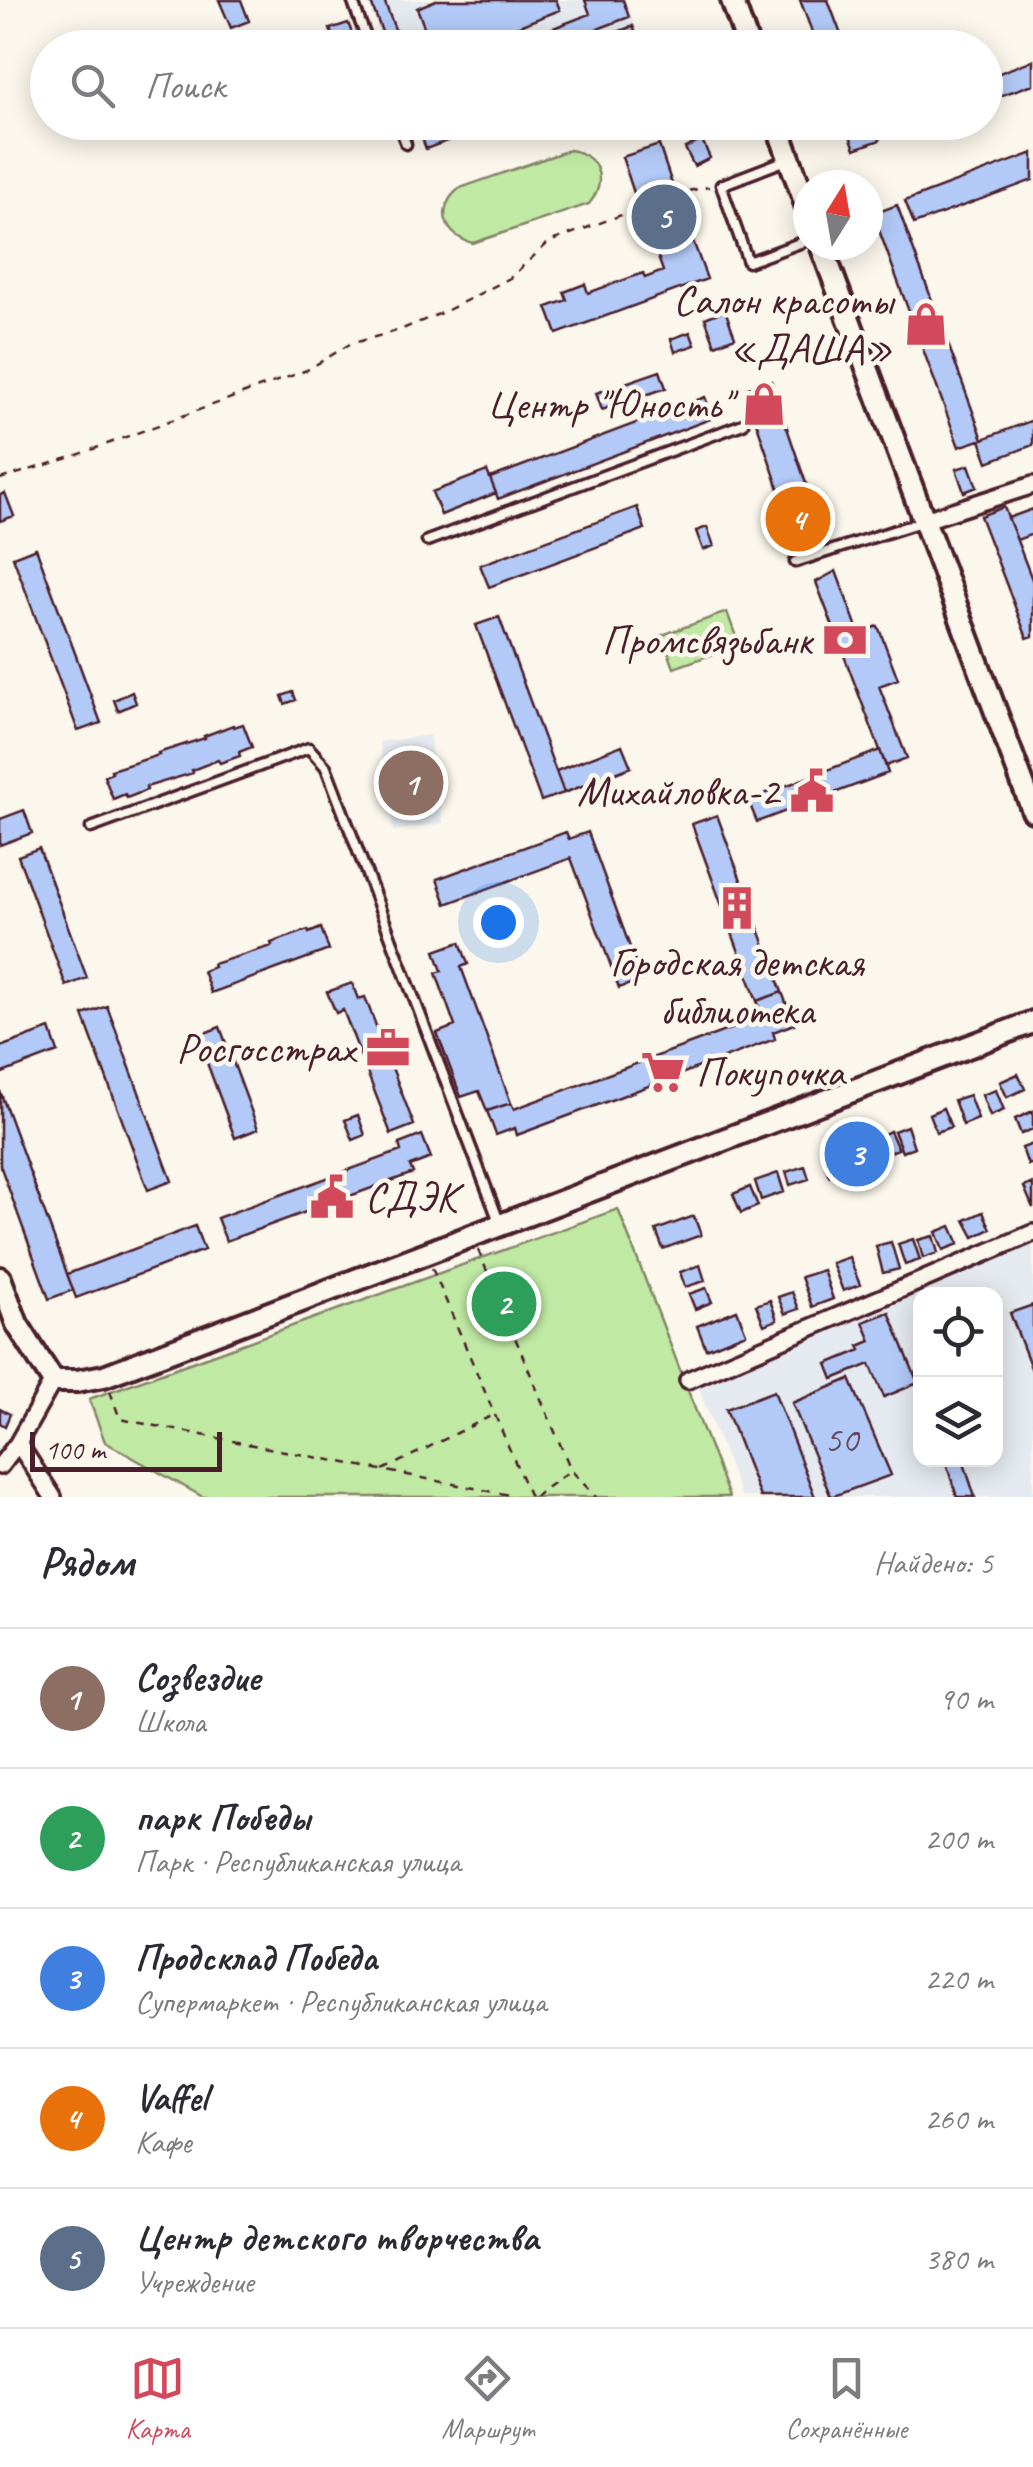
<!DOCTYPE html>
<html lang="ru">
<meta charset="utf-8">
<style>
:root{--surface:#fff;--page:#f2f2f3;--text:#2b2b33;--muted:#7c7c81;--line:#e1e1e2;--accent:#d1495b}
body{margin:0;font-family:Caveat,sans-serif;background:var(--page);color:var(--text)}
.controls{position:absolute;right:30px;bottom:30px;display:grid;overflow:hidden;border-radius:20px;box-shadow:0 5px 25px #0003}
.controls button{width:90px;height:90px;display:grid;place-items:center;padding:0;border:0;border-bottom:2px solid var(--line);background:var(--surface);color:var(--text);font:50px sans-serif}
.compass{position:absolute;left:793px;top:170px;width:90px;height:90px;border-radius:50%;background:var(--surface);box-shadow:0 5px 25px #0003;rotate:11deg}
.scale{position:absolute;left:30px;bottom:25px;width:192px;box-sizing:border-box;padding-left:10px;border:5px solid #4a1f2b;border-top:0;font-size:28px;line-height:35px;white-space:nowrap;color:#4a1f2b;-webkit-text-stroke:8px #fbf7ec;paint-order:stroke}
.you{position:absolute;left:498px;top:922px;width:35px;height:35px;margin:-25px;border:8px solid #fff;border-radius:50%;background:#1a73e8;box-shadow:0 0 0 15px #1a73e833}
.badge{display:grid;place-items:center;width:65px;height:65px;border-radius:50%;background:var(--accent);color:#fff;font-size:32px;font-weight:700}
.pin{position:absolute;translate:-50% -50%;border:5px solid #fff;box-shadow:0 2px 10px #0006}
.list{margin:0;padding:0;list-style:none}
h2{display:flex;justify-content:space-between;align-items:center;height:130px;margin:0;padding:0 40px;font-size:42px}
h2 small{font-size:32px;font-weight:400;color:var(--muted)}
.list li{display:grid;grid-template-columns:65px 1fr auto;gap:30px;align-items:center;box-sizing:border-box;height:140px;padding:0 40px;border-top:2px solid var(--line)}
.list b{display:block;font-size:38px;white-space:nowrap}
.list p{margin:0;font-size:32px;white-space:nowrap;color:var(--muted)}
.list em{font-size:32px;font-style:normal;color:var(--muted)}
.icon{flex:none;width:55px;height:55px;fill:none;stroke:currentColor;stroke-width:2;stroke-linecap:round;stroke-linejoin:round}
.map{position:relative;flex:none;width:1033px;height:1497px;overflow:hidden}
.search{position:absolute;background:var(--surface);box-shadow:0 5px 25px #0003;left:30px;right:30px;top:30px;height:110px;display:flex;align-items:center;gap:25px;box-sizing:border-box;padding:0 35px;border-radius:55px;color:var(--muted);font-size:38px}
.sheet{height:830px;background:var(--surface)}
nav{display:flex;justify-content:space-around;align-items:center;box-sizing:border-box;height:140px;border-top:2px solid var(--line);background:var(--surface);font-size:28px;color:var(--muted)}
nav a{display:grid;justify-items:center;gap:5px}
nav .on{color:var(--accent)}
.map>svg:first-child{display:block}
.built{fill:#e5eaf0;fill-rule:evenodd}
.green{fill:#c0e9a4;stroke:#858468;stroke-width:2.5}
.building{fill:#b3caf8;stroke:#4a1f2b;stroke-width:2.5}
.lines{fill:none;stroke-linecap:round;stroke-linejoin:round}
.lane-casing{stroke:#4a1f2b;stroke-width:15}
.street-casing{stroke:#4a1f2b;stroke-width:22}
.secondary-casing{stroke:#4a1f2b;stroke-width:28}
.path{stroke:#4a1f2b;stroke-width:2.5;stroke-dasharray:8 8;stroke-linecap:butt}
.lane{stroke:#fbf7ec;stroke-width:8}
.street{stroke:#fbf7ec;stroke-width:15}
.secondary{stroke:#fbf7ec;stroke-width:20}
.labels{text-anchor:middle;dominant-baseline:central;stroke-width:9;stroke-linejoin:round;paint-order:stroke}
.number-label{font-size:38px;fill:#644a5e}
.poi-label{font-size:42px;fill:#4a1f2b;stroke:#fbf7ec;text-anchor:end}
</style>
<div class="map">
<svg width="1033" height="1497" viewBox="0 0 1033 1497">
<rect width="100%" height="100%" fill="#fbf7ec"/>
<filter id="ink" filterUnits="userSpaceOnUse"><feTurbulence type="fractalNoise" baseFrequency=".01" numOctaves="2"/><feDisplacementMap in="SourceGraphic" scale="20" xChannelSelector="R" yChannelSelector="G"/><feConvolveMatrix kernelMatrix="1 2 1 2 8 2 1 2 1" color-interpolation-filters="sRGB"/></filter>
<g filter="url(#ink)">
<path class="built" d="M367,0H625L643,47H385Z
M429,735L443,823L393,831L379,742Z
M1033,1239V1497H741L697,1384ZM920,1294H996V1460H920Z"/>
<path class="green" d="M569,150C599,154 608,181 589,204L473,243C443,236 435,207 460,188Z
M727,612L739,645L674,668L662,635Z
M618,1209L729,1497H203L105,1442L89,1399Z"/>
<path class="building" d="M219,0H241L249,21L231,28Z
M370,0H384L402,48H388Z
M436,0H556L560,10L463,48H432L417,8Z
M585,0H623L629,17L548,48H501L590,14Z
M800,0H828L846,48H818Z
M348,23L358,48H337L330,29Z
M633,26L641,48H577Z
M1033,60V84L986,101V78Z
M416,122H497L426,149Z
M845,122H874L880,140L855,149Z
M897,122H928L901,133Z
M702,140L710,158L694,166L685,148Z
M659,145L674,190L637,202L622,157Z
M1033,153V180L914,224L905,201Z
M678,200L707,279L557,334L547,307L567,300L564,292L585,284L588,293L643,273L645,278L663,271L642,212Z
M897,205L983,439L959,447L873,214Z
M725,310L735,337L715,345L705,318Z
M690,332L695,345L675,352L671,339Z
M660,371L666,388L602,410L596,393Z
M771,381L825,539L799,548L745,389Z
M705,397L713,418L498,499L490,478Z
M1033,420V445L988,462L980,440Z
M969,465L977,487L964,492L956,469Z
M487,471L496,493L441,515L432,492Z
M5,493L14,516L0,521V495Z
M637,507L645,529L489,587L480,565Z
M1004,507L1033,582V636L1027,638L980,516Z
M1033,509V534L1017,540L1008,518Z
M707,527L714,546L703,550L696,531Z
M36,548L101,723L78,731L13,557Z
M836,571L859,633L878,626L898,679L879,686L907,758L886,766L816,582Z
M499,617L564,793L541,801L476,625Z
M132,692L136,703L118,711L114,700Z
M293,692L296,700L285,704L282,696Z
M243,724L252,747L239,752L240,756L220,763L218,760L192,770L193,773L146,787L147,790L127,798L125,794L113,799L104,776L112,773L111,770L159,755L158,753L205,738L204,736L233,725L234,727Z
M622,745L631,767L564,793L556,771Z
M880,750L888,773L757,822L748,800Z
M24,810L32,833L0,845V819Z
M717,815L782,992L757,1001L692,824Z
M566,832L569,839L588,832L642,980L619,988L571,858L446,904L437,879Z
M39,848L87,978L66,986L18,856Z
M321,928L329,950L211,993L203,971L214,967L213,964L272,946L271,943L308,930L309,933Z
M460,942L468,964L461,967L511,1103L487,1111L479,1091L461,1097L437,1033L455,1026L436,973L442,971L435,951Z
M352,983L358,999L365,997L414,1125L391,1134L343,1010L336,1013L327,992Z
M782,992L794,1024L773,1032L775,1039L517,1135L515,1128L496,1135L487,1111L511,1103L514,1109L763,1017L757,1001Z
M107,1006L172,1181L148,1190L83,1015Z
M220,1027L258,1129L235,1138L197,1036Z
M50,1029L58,1052L0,1074V1047Z
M1018,1074L1025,1089L1007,1097L1000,1082Z
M996,1090L1004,1110L990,1116L982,1095Z
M0,1091L73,1290L49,1299L0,1165Z
M969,1095L978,1119L963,1125L954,1100Z
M943,1108L951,1127L936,1132L929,1114Z
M1033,1111V1129L1021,1134L1015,1119Z
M358,1115L365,1135L353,1140L345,1120Z
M907,1126L914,1147L902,1152L894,1131Z
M890,1131L898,1149L885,1154L878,1137Z
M422,1135L431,1158L410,1166L413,1173L226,1241L217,1218L401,1151L399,1144Z
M862,1141L869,1161L852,1167L845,1148Z
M1033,1144V1163L1028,1165L1022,1148Z
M837,1154L843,1171L829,1176L823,1159Z
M805,1166L809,1179L790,1185L786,1172Z
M778,1173L784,1192L761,1200L755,1181Z
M1033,1183V1208L1024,1187Z
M750,1187L758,1206L741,1213L733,1194Z
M983,1212L991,1229L974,1237L965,1220Z
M694,1216L701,1235L663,1249L656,1230Z
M195,1226L204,1250L76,1298L67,1274Z
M951,1226L959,1244L943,1250L936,1232Z
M933,1236L938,1253L923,1258L918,1240Z
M913,1239L920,1260L905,1265L898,1244Z
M891,1242L899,1269L883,1273L876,1246Z
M849,1257L860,1285L843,1291L832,1263Z
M700,1265L705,1281L685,1287L680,1272Z
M823,1270L833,1299L812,1307L801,1277Z
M706,1288L712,1302L695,1309L689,1294Z
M792,1292L799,1309L785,1314L778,1297Z
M770,1300L777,1320L764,1325L756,1305Z
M1033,1305V1373L1010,1313Z
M737,1310L746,1333L706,1349L697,1326Z
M889,1312L918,1383L884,1397L870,1364L833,1379L827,1364L861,1350L859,1346L871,1341L863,1322Z
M850,1379L891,1475L831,1497L792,1403Z
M774,1391L815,1497H760L726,1409Z
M0,1409L10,1414L5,1426L0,1423Z
M945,1460H963L975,1497H957Z"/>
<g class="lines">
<g class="lane-casing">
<path id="lane" d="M352,0L370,48
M398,122L406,144
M789,159L721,185L748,262L808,240
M427,541L743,424
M795,562L924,521
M91,828L309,748L326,767L500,1224"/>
</g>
<g class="street-casing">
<path id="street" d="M925,520L1033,485
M688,1380L1033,1233
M0,1466L18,1443
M53,1497L18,1443L53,1381"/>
</g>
<g class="secondary-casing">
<path id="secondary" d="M732,0L749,48
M776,122L808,210
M821,245L1033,811
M0,1278L17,1324L53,1381H77L104,1376L1033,1022"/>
</g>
<path class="path" d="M0,479L72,457L307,370L350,344L400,330L446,311L510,278L549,242L683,192L709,187
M478,1250L571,1470
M432,1268L530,1497
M110,1391L120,1419L520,1497
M383,1470L493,1415
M534,1497L571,1470L596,1497"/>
<use href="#lane" class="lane"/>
<use href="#street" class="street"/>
<use href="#secondary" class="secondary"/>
</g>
</g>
<defs>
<g id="shop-bare" transform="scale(3.45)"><path d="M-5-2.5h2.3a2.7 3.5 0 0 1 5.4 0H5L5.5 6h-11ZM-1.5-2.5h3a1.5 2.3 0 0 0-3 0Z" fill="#d1495b" stroke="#fbf7ec" stroke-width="2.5" paint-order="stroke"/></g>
<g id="bank-bare" transform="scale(3.45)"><path d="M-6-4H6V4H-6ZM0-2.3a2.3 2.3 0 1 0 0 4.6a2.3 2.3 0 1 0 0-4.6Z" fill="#d1495b" stroke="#fbf7ec" stroke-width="2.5" paint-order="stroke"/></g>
<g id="civic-bare" transform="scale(3.45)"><path d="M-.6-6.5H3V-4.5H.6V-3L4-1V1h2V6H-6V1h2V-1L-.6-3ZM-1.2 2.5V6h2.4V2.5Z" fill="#d1495b" stroke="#fbf7ec" stroke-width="2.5" paint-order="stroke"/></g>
<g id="building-bare" transform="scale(3.45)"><path d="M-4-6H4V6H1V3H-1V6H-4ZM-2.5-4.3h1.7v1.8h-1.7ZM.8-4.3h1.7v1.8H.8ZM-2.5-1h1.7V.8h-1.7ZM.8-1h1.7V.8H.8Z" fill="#d1495b" stroke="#fbf7ec" stroke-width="2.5" paint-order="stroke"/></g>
<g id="office-bare" transform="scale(3.45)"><path d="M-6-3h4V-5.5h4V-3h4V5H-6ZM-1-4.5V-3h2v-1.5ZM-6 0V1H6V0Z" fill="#d1495b" stroke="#fbf7ec" stroke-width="2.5" paint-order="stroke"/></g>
<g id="supermarket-bare" transform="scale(3.45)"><path d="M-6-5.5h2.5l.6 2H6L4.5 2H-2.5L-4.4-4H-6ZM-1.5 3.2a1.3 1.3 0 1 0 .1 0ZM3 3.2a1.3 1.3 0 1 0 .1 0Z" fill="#d1495b" stroke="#fbf7ec" stroke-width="2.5" paint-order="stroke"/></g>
</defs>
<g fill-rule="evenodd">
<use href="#shop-bare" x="926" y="324"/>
<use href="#shop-bare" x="764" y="404"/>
<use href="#bank-bare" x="845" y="640"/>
<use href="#civic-bare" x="812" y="791"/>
<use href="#building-bare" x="737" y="908"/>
<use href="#office-bare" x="388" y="1048"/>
<use href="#supermarket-bare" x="663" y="1072"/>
<use href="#civic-bare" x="332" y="1197"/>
</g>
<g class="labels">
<g class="number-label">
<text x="841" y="1439">50</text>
</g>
<g class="poi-label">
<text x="893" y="300">Салон красоты<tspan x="893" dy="48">«ДАША»</tspan></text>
<text x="731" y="404">Центр "Юность"</text>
<text x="812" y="640">Промсвязьбанк</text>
<text x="779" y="791">Михайловка-2</text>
<text x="737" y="962" text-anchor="middle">Городская детская<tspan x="737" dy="48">библиотека</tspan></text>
<text x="355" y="1048">Росгосстрах</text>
<text x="696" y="1072" text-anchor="start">Покупочка</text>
<text x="365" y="1197" text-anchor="start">СДЭК</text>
</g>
</g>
</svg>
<div class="controls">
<button><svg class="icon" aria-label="locate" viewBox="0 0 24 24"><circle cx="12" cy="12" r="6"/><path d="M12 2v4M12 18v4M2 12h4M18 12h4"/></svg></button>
<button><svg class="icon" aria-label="layers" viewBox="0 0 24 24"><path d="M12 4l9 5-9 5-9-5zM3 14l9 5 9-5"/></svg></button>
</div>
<svg class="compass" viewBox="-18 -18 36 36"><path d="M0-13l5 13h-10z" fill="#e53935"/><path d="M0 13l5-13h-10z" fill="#7c7c81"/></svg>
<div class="scale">100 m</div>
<div class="you"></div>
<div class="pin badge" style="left:411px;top:783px;background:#8d6e63">1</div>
<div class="pin badge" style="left:504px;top:1304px;background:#2e9e5b">2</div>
<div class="pin badge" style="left:857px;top:1154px;background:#3f7fe0">3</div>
<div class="pin badge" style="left:798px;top:519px;background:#e8710a">4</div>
<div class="pin badge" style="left:664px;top:217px;background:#5c6f8a">5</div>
<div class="search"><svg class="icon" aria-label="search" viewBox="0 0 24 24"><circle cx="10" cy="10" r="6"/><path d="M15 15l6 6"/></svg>Поиск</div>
</div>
<section class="sheet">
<h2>Рядом<small>Найдено: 5</small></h2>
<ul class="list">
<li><span class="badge" style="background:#8d6e63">1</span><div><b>Созвездие</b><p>Школа</p></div><em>90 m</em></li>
<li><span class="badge" style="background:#2e9e5b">2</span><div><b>парк Победы</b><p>Парк · Республиканская улица</p></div><em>200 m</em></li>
<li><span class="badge" style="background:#3f7fe0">3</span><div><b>Продсклад Победа</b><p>Супермаркет · Республиканская улица</p></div><em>220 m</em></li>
<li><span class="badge" style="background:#e8710a">4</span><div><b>Vaffel</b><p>Кафе</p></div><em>260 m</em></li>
<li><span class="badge" style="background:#5c6f8a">5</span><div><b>Центр детского творчества</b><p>Учреждение</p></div><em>380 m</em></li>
</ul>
</section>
<nav>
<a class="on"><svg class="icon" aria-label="map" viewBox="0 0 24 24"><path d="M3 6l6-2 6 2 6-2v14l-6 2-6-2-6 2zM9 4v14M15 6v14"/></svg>Карта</a>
<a><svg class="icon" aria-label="directions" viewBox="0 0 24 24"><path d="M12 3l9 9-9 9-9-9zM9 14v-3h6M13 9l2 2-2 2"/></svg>Маршрут</a>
<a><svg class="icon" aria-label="saved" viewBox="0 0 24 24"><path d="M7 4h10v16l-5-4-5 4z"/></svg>Сохранённые</a>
</nav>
